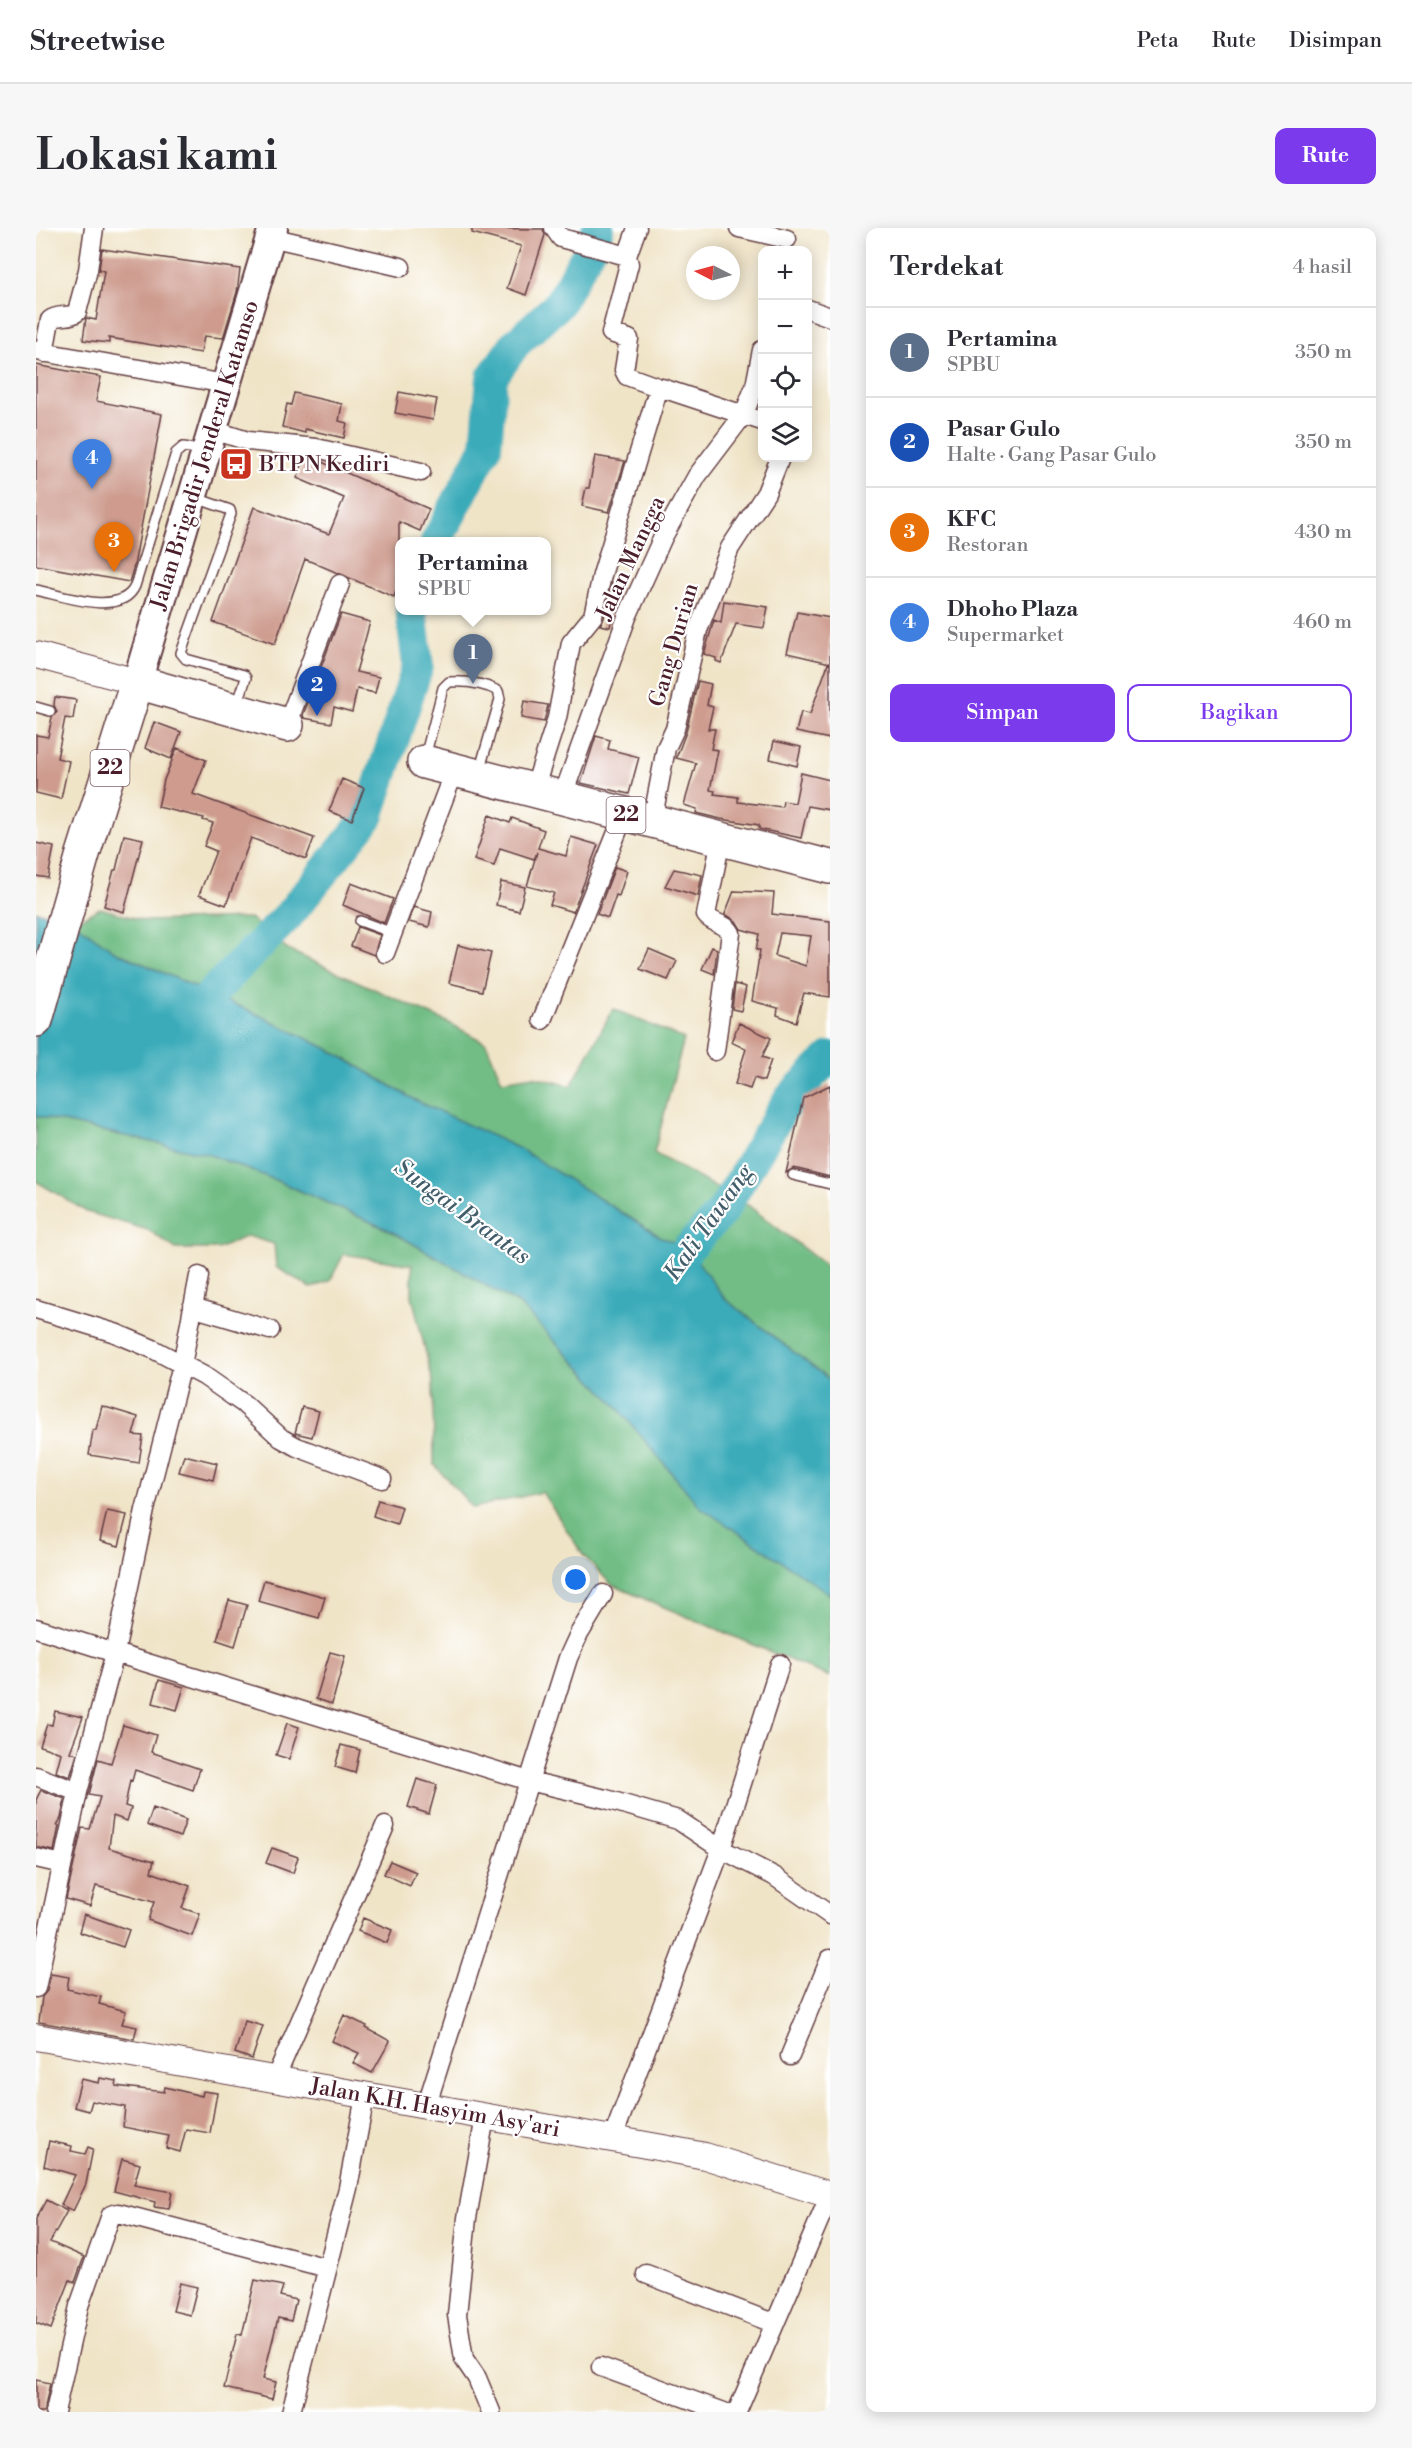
<!DOCTYPE html>
<html lang="id">
<meta charset="utf-8">
<style>
:root{--surface:#fff;--page:#f7f7f7;--text:#2b2b33;--muted:#7c7c81;--line:#e1e1e2;--accent:#7c3aed}
body{margin:0;font-family:"Libre Bodoni",serif;background:var(--page);color:var(--text)}
.controls{position:absolute;right:18px;top:18px;display:grid;overflow:hidden;border-radius:12px;box-shadow:0 3px 15px #0003}
.controls button{width:54px;height:54px;display:grid;place-items:center;padding:0;border:0;border-bottom:2px solid var(--line);background:var(--surface);color:var(--text);font:30px sans-serif}
.compass{position:absolute;left:650px;top:18px;width:54px;height:54px;border-radius:50%;background:var(--surface);box-shadow:0 3px 15px #0003;rotate:276deg}
.you{position:absolute;left:540px;top:1352px;width:21px;height:21px;margin:-15px;border:4px solid #fff;border-radius:50%;background:#1a73e8;box-shadow:0 0 0 9px #1a73e833}
.badge{display:grid;place-items:center;width:39px;height:39px;border-radius:50%;background:var(--accent);color:#fff;font-size:20px;font-weight:700}
.pin{position:absolute;translate:-50% -50px;filter:drop-shadow(0 2px 3px #0008)}
.pin::after{content:'';position:absolute;top:32px;width:21px;height:18px;background:inherit;clip-path:polygon(0 0,100% 0,50% 100%)}
.popup{position:absolute;left:359px;top:309px;width:156px;height:78px;box-sizing:border-box;display:grid;place-content:center;border-radius:12px;background:var(--surface);filter:drop-shadow(0 2px 4px #0005);font-size:20px;white-space:nowrap;color:var(--muted)}
.popup b{font-size:22px;color:var(--text)}
.popup::after{content:'';position:absolute;left:50%;top:100%;margin-left:-12px;border:12px solid transparent;border-top-color:var(--surface)}
.list{margin:0;padding:0;list-style:none}
h2{display:flex;justify-content:space-between;align-items:center;height:78px;margin:0;padding:0 24px;font-size:26px}
h2 small{font-size:20px;font-weight:400;color:var(--muted)}
.list li{display:grid;grid-template-columns:39px 1fr auto;gap:18px;align-items:center;box-sizing:border-box;height:90px;padding:0 24px;border-top:2px solid var(--line)}
.list b{display:block;font-size:22px;white-space:nowrap}
.list p{margin:0;font-size:20px;white-space:nowrap;color:var(--muted)}
.list em{font-size:20px;font-style:normal;color:var(--muted)}
.actions{display:flex;gap:12px;padding:18px 24px}
.actions a{flex:1;padding:14px 0;border:2px solid var(--accent);border-radius:12px;text-align:center;font-size:21px;color:var(--accent)}
.actions .main{background:var(--accent);color:#fff}
.icon{flex:none;width:33px;height:33px;fill:none;stroke:currentColor;stroke-width:2;stroke-linecap:round;stroke-linejoin:round}
.map{position:relative;flex:none;width:794px;height:2184px;overflow:hidden;border-radius:12px}
header{display:flex;align-items:center;gap:36px;box-sizing:border-box;height:84px;padding:0 30px;background:var(--surface);border-bottom:2px solid var(--line)}
header strong{font-size:28px}
nav{display:flex;gap:33px;margin-inline-start:auto;font-size:21px}
.intro{display:flex;align-items:center;justify-content:space-between;box-sizing:border-box;height:144px;padding:0 36px}
h1{margin:0;font-size:42px}
.button{padding:15px 27px;border-radius:12px;background:var(--accent);color:#fff;font-size:21px;font-weight:700}
main{display:flex;gap:36px;padding:0 36px}
aside{flex:1;background:var(--surface);border-radius:12px;box-shadow:0 3px 15px #0003}
.map>svg:first-child{display:block}
.forest{fill:#71bd85;stroke:#5e6e58;stroke-width:1.5}
.water{fill:#3babb9;stroke:#426572;stroke-width:1.5}
.lines{fill:none;stroke-linecap:round;stroke-linejoin:round}
.river{stroke:#3babb9;stroke-width:32}
.building{fill:#ce9b8e;fill-rule:evenodd}
.lane-casing{stroke:#633d42;stroke-width:12}
.street-casing{stroke:#633d42;stroke-width:21}
.secondary-casing{stroke:#633d42;stroke-width:28}
.primary-casing{stroke:#633d42;stroke-width:32}
.highway-casing{stroke:#633d42;stroke-width:36}
.lane{stroke:#fff;stroke-width:9}
.street{stroke:#fff;stroke-width:18}
.secondary{stroke:#fff;stroke-width:26}
.primary{stroke:#fff;stroke-width:28}
.highway{stroke:#fff;stroke-width:33}
.labels{text-anchor:middle;dominant-baseline:central;stroke-width:4.5;stroke-linejoin:round;paint-order:stroke}
.shield{fill:#fff;stroke:#80626b;stroke-width:1.5}
.shield-label{font-size:21px;font-weight:bold;fill:#4a1f2b}
.street-label{font-size:22px;fill:#4a1f2b;stroke:#fff}
.poi-label{font-size:22px;fill:#4a1f2b;stroke:#fff;text-anchor:start}
.water-label{font-size:24px;font-style:italic;fill:#435e6b;stroke:#fff}
</style>
<header>
<strong>Streetwise</strong>
<nav><a>Peta</a><a>Rute</a><a>Disimpan</a></nav>
</header>
<div class="intro"><h1>Lokasi kami</h1><a class="button">Rute</a></div>
<main>
<div class="map">
<svg width="794" height="2184" viewBox="0 0 794 2184">
<rect width="100%" height="100%" fill="#fff"/>
<filter id="ink" filterUnits="userSpaceOnUse"><feTurbulence type="fractalNoise" baseFrequency=".0167" numOctaves="2"/><feDisplacementMap in="SourceGraphic" scale="12" xChannelSelector="R" yChannelSelector="G"/><feConvolveMatrix kernelMatrix="1 2 1 2 8 2 1 2 1" color-interpolation-filters="sRGB"/></filter>
<filter id="wash" filterUnits="userSpaceOnUse"><feTurbulence type="fractalNoise" baseFrequency=".008" numOctaves="4" result="noise"/><feDisplacementMap in="SourceGraphic" scale="24" xChannelSelector="R" yChannelSelector="G"/><feGaussianBlur stdDeviation="1.35" result="paint"/><feColorMatrix in="noise" values="0 0 0 0 0 0 0 0 0 0 0 0 0 0 0 0 0 1.4 0 .05"/><feComposite in="paint" operator="in"/></filter>
<g filter="url(#wash)">
<rect width="100%" height="100%" fill="#f0e4c7"/>
<path class="forest" d="M64,680L109,693L214,690L252,722L413,795L450,815L466,853L497,848L535,858L577,781L648,811L618,925L713,978L794,1041V1152L689,1071L377,871L296,823L225,788L78,723L38,694Z
M0,888L174,927L237,951L353,1002L483,1076L575,1172L733,1324L794,1366V1449L576,1357L547,1327L506,1264L437,1280L398,1236L397,1154L376,1068V1037L308,1026L294,1053L275,1060L240,1039L238,1016L211,1008L182,1021H140L112,1002L51,984L0,953Z"/>
<path class="water" d="M0,683L38,694L78,723L225,788L296,823L377,871L484,921L625,1009L652,1020L689,1071L794,1152V1366L664,1279L575,1172L483,1076L353,1002L237,951L174,927L0,888Z"/>
<g class="lines">
<path class="river" d="M400,314L450,219L456,149L479,116L522,77L554,21L562,0
M152,800L176,765L252,688L332,589L382,438L375,382
M631,1055L652,1020L686,984L753,870L794,829"/>
</g>
<g id="blocks">
<path class="building" d="M436,0L507,1L509,7L490,67L471,60L485,18L436,5Z
M66,21L204,41L201,64L187,110L168,108L165,125L73,110V115L47,112L50,90L60,92L68,43L63,42Z
M0,137L65,149L60,173L126,186L98,338L93,354L0,337Z
M363,164L401,171L397,192L359,185Z
M258,165L306,176L303,193L311,195L308,210L269,201V205L246,199L251,176L255,177Z
M559,228L589,233L573,284L546,278L550,260H553Z
M269,230L279,231L393,281L384,303L363,294V355L358,369L269,331L239,416L177,394L218,279L293,306L308,270L261,250Z
M576,354L583,355L574,399L564,397L568,390Z
M688,373L732,379L728,400L700,396L685,435L680,433V430L668,426L678,392L685,395Z
M761,384L794,390V435L751,425Z
M305,386L334,394L320,444L343,449L339,465L321,461L316,484L298,479L295,495L268,490L267,487Z
M792,436H794V511L760,504L765,484L774,486Z
M662,453L675,456L671,477L677,479L672,501H679L675,521L682,522L674,562L679,563L678,566L702,569V574L746,579L747,573L759,575L765,545L794,552V582L772,578L765,610L723,601V597L685,591L660,585L661,581L648,577L660,535L640,530L650,504Z
M19,469L40,472L37,491L29,490L21,530L33,533L25,571L0,565V507L12,509L16,489L21,484L18,477Z
M488,473L512,477L508,494L485,490Z
M118,494L145,504L135,531L109,520Z
M560,508L574,512L572,521L603,529L593,566L545,555Z
M738,513L765,519L761,538L734,531Z
M141,520L170,532L157,566L278,610L270,631L215,610L190,677L163,667L180,623L168,618L177,595L167,592L168,590L122,579L128,552Z
M306,551L328,560L316,592L293,583Z
M453,587L474,595L476,590L508,602L502,620L530,628L535,609L562,617L537,684L514,677L518,665L491,658L501,624L498,631L464,620L458,638L438,632Z
M88,607L107,611L88,684L68,678L78,642H80Z
M0,615L18,619L12,650L0,648Z
M579,639L591,643L583,668L580,667L572,690L561,686Z
M638,641L666,647L662,668L629,658Z
M465,654L489,659L483,683L460,677Z
M315,655L357,671L348,695L307,677Z
M698,663L738,665L736,686L794,693V769L768,765L760,794L741,787L742,780L716,773L724,722H720L723,706L705,701L700,693L689,686ZM744,705L775,708L770,738L739,728Z
M378,679L396,684L393,699L373,694Z
M322,699L344,707L338,727L315,718Z
M422,717L455,725L446,763L413,755Z
M676,719L681,721L678,746L666,741Z
M613,721L641,733L632,752L604,741Z
M699,756L710,759L705,783L696,781Z
M703,795L735,810L726,829L735,832L728,853L718,850L714,861L699,856L710,821L695,814Z
M794,857V949L758,940L750,945L767,870Z
M66,1178L102,1189L97,1207L107,1208L103,1235L53,1227L57,1202H60Z
M266,1179L283,1183L276,1209L259,1205Z
M148,1227L181,1235L177,1252L143,1244Z
M342,1272L366,1279L361,1296L337,1288Z
M71,1283L91,1287L83,1318L64,1313Z
M228,1352L289,1369L283,1390L222,1373Z
M193,1372L211,1377L199,1418L181,1412Z
M294,1424L309,1428L296,1476L280,1471Z
M123,1452L148,1459L141,1482L117,1475Z
M19,1483L47,1489L34,1524L41,1526L34,1549L20,1544L25,1525L4,1518L11,1496L16,1497Z
M251,1495L263,1499L253,1531L240,1527Z
M87,1497L120,1507L115,1524L164,1541L157,1562L99,1542L96,1553L94,1552L89,1578L95,1580L91,1593L77,1588L73,1620L118,1633L115,1644L154,1658L146,1680L164,1686L156,1708L112,1692L118,1674L60,1658L54,1678L30,1671L46,1600L54,1601L64,1569L53,1567L62,1531L75,1535Z
M305,1517L324,1522L319,1545L299,1539Z
M381,1551L401,1557L393,1586L372,1579Z
M5,1562L29,1571L25,1590L21,1598H23L18,1623L0,1619V1572Z
M117,1580L150,1592L144,1609L111,1597Z
M236,1620L262,1629L257,1645L230,1635Z
M354,1633L380,1644L374,1658L348,1646Z
M48,1686L93,1702L87,1719L43,1704Z
M327,1690L356,1702L351,1715L322,1703Z
M15,1746L33,1749L31,1761L65,1769L63,1776L90,1783L86,1796L101,1799L98,1811L3,1794L6,1769L11,1763Z
M308,1787L331,1798L330,1800L354,1813L336,1845L317,1835L323,1825L296,1813Z
M209,1793L227,1798L216,1831L199,1825Z
M64,1850L81,1853L80,1858L128,1864L129,1859L166,1868L167,1863L181,1865L174,1905L150,1901L144,1924L130,1920L133,1908L87,1899L89,1879L56,1873L53,1883L38,1879L45,1851L63,1855Z
M13,1913L36,1918L35,1923L49,1926L52,1919L57,1921L50,1956L37,1983L25,1977L39,1947L8,1938Z
M86,1931L104,1936L98,1957L136,1964L133,1981L118,1979L119,1974L78,1963Z
M10,1972L31,1983L14,2014L48,2029L39,2054L34,2052L15,2101L0,2095V1991Z
M219,2052L247,2058L244,2068L260,2072L255,2093L242,2090L227,2151L240,2154L236,2171L188,2160L201,2106L206,2107Z
M144,2055L161,2059L154,2087L137,2083Z
M0,2152L14,2155L8,2184H0Z"/>
</g>
</g>
<g filter="url(#ink)">
<use href="#blocks" fill-opacity="0" stroke="#633d42" stroke-width="1.5"/>
<g class="lines">
<g class="lane-casing">
<path id="lane" d="M160,270L194,282L195,286L145,425L150,431L208,447L210,450L201,478
M0,362C25,367 85,390 99,358L140,225L147,219L168,222
M0,479L14,483
M389,529L407,460L413,454C430,453 447,455 462,463L464,471L443,544
M324,693L357,705
M757,947L794,956"/>
</g>
<g class="street-casing">
<path id="street" d="M518,0L525,10L591,28L593,36L575,105L593,111L588,142L591,148L624,160
M703,0L751,11
M234,9L365,39
M591,28L601,0
M772,81L794,89
M0,123L190,156
M8,125L14,92C23,85 33,91 41,84L52,42L58,0
M177,202L212,213L280,220L385,244
M251,497L304,356
M498,562L521,490L535,415L557,388L566,347L622,162L626,160L726,193
M526,570L591,389L627,309L661,248L708,186L719,158L726,122
M616,594L630,520L639,501L662,402L694,320L730,265L744,230
M349,725L419,541
M506,792L588,587
M679,823L695,705C690,695 676,696 670,687L685,611
M156,1079L234,1102
M0,1081L79,1105L117,1121L168,1148L191,1164L208,1176L245,1210L261,1219L346,1251
M0,1400L79,1425L109,1282L146,1137L163,1048
M0,1548L42,1564
M0,1630L26,1636
M0,1760L42,1564L79,1425L493,1553L570,1571L642,1592L685,1621L738,1648L794,1687
M754,1828L794,1731
M239,1851L349,1598
M390,1879L532,1430L543,1406L567,1366
M449,1889L431,1990L421,2087L428,2131L441,2150L455,2184
M576,1912L685,1621L744,1436
M610,2046L737,2095
M565,2139L688,2184
M19,2184L43,2078L75,1987L82,1985L90,1987L291,2040
M255,2184L312,1960L329,1868
M701,2184L794,1967"/>
</g>
<g class="secondary-casing">
<path id="secondary" d="M0,427L101,454
M0,1809L627,1920L669,1928L794,1967"/>
</g>
<g class="primary-casing">
<path id="primary" d="M101,454L237,0"/>
</g>
<g class="highway-casing">
<path id="highway" d="M388,534L794,639
M0,792L47,626L101,454L251,497"/>
</g>
<use href="#lane" class="lane"/>
<use href="#street" class="street"/>
<use href="#secondary" class="secondary"/>
<use href="#primary" class="primary"/>
<use href="#highway" class="highway"/>
</g>
</g>
<defs>
<g id="bus-square" transform="scale(1.725)"><rect x="-9" y="-9" width="18" height="18" rx="4" fill="#c8321e" stroke="#fff"/><path d="M-5-6H5V4H4V6H2V4H-2V6H-4V4H-5ZM-3.5-4V0h7V-4ZM-3.5 1.2v1.5H-2V1.2ZM2 1.2v1.5H3.5V1.2Z" fill="#fff"/></g>
</defs>
<g fill-rule="evenodd">
<use href="#bus-square" x="200" y="236"/>
</g>
<g class="labels">
<g class="shield">
<rect x="54.5" y="522" width="39" height="36" rx="4.5"/>
<rect x="570.5" y="569" width="39" height="36" rx="4.5"/>
</g>
<g class="shield-label">
<text x="74" y="540">22</text>
<text x="590" y="587">22</text>
</g>
<g class="street-label">
<text transform="translate(169 227) rotate(-73)">Jalan Brigadir Jenderal Katamso</text>
<text transform="translate(595 330) rotate(-65)">Jalan Mangga</text>
<text transform="translate(638 417) rotate(-74)">Gang Durian</text>
<text transform="translate(399 1880) rotate(10)">Jalan K.H. Hasyim Asy'ari</text>
</g>
<g class="poi-label">
<text x="223" y="236">BTPN Kediri</text>
</g>
<g class="water-label">
<text transform="translate(426 984) rotate(36)">Sungai Brantas</text>
<text transform="translate(673 995) rotate(-55)">Kali Tawang</text>
</g>
</g>
</svg>
<div class="controls">
<button>+</button>
<button>−</button>
<button><svg class="icon" aria-label="locate" viewBox="0 0 24 24"><circle cx="12" cy="12" r="6"/><path d="M12 2v4M12 18v4M2 12h4M18 12h4"/></svg></button>
<button><svg class="icon" aria-label="layers" viewBox="0 0 24 24"><path d="M12 4l9 5-9 5-9-5zM3 14l9 5 9-5"/></svg></button>
</div>
<svg class="compass" viewBox="-18 -18 36 36"><path d="M0-13l5 13h-10z" fill="#e53935"/><path d="M0 13l5-13h-10z" fill="#7c7c81"/></svg>
<div class="you"></div>
<div class="pin badge" style="left:437px;top:456px;background:#5c6f8a">1</div>
<div class="popup"><b>Pertamina</b>SPBU</div>
<div class="pin badge" style="left:281px;top:488px;background:#1a4fb4">2</div>
<div class="pin badge" style="left:78px;top:344px;background:#e8710a">3</div>
<div class="pin badge" style="left:56px;top:261px;background:#3f7fe0">4</div>
</div>
<aside>
<h2>Terdekat<small>4 hasil</small></h2>
<ul class="list">
<li><span class="badge" style="background:#5c6f8a">1</span><div><b>Pertamina</b><p>SPBU</p></div><em>350 m</em></li>
<li><span class="badge" style="background:#1a4fb4">2</span><div><b>Pasar Gulo</b><p>Halte · Gang Pasar Gulo</p></div><em>350 m</em></li>
<li><span class="badge" style="background:#e8710a">3</span><div><b>KFC</b><p>Restoran</p></div><em>430 m</em></li>
<li><span class="badge" style="background:#3f7fe0">4</span><div><b>Dhoho Plaza</b><p>Supermarket</p></div><em>460 m</em></li>
</ul>
<div class="actions"><a class="main">Simpan</a><a>Bagikan</a></div>
</aside>
</main>
